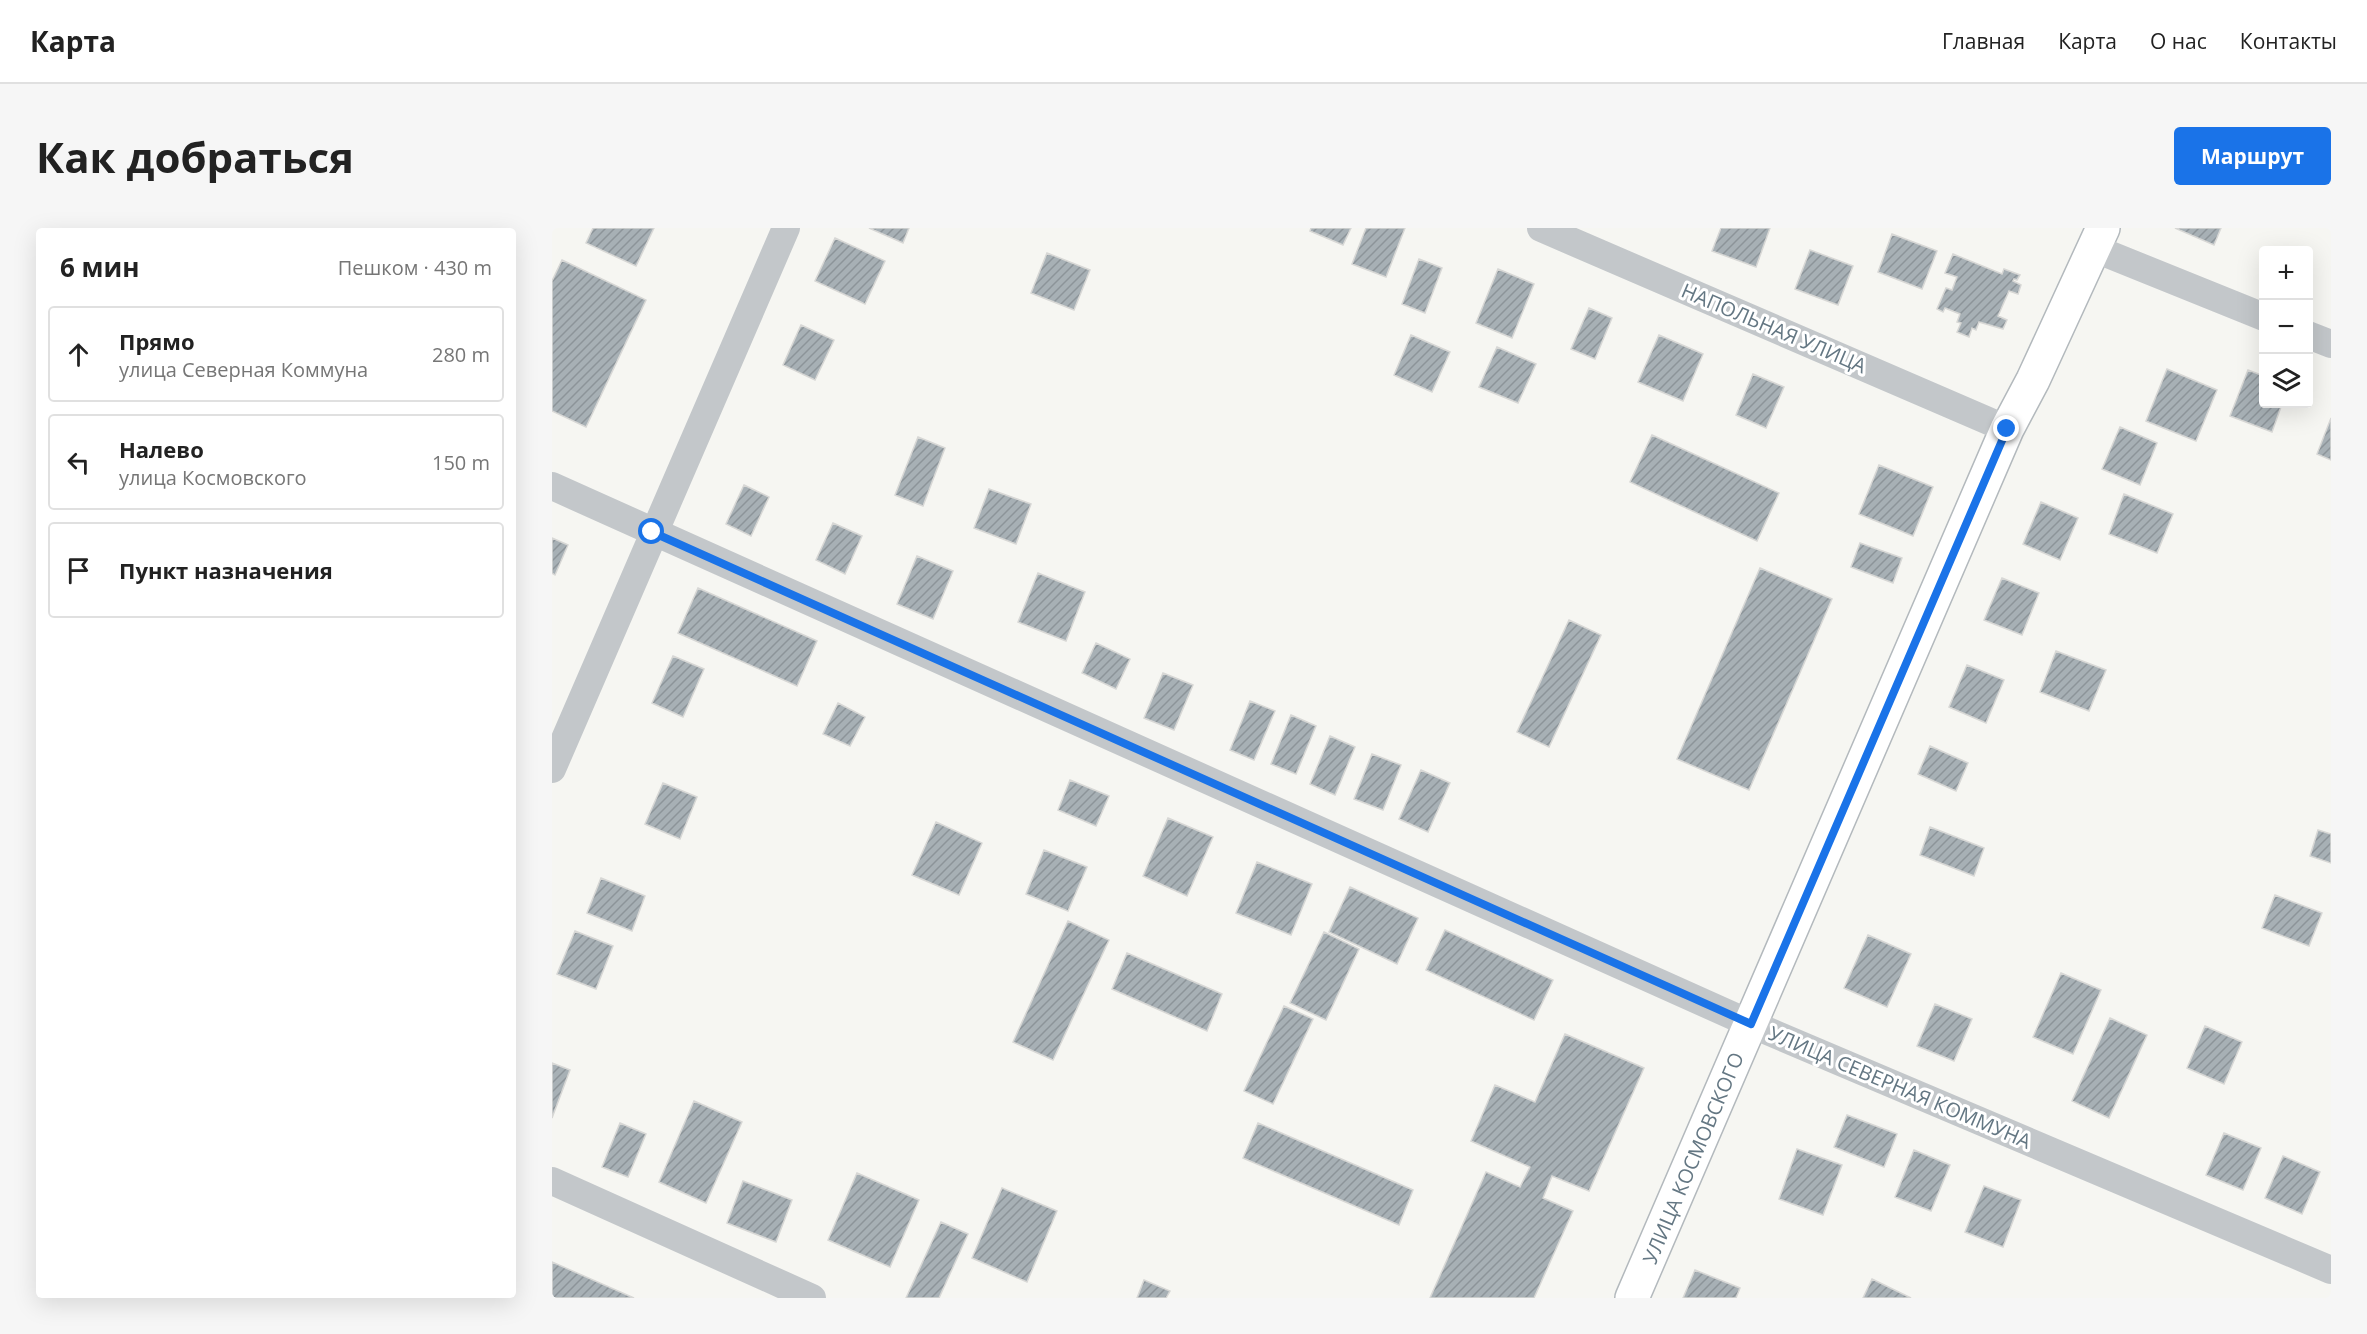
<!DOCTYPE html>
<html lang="ru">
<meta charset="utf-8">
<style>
:root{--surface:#fff;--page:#f6f6f6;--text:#222;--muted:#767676;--line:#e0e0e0;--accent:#1a73e8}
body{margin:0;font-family:"Open Sans",sans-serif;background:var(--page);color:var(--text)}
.controls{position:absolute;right:18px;top:18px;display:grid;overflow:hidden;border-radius:6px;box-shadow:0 6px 24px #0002}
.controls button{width:54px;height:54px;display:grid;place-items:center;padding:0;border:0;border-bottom:2px solid var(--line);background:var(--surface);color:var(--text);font:30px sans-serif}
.stop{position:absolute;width:18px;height:18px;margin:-14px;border:4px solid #1a73e8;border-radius:50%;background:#fff}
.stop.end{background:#1a73e8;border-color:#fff;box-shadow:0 2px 6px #0008}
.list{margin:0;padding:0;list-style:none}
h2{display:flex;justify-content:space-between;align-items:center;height:78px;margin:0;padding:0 24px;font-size:26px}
h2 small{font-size:20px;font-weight:400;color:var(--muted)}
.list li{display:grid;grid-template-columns:39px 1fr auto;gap:18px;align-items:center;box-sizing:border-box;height:96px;margin:0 12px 12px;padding:0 12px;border:2px solid var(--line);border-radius:6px}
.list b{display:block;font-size:22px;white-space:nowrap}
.list p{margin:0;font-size:20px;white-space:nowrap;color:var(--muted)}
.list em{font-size:20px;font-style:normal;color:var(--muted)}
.icon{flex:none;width:33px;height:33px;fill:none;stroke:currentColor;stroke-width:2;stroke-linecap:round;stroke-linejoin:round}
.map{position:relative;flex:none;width:1779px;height:1070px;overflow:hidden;border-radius:6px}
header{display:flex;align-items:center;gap:36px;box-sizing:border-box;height:84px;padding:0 30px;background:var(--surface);border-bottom:2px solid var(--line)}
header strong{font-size:28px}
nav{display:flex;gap:33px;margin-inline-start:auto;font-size:21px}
.intro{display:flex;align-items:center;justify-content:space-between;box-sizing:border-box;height:144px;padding:0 36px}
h1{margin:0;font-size:42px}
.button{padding:15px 27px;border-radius:6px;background:var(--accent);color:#fff;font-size:21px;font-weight:700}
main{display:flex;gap:36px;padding:0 36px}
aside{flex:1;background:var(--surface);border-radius:6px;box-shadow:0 6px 24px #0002}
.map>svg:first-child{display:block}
.building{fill:url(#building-hatch);stroke:#d7d7d5;stroke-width:1.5}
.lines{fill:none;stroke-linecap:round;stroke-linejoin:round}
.secondary-casing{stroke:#b3b9bd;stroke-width:36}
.street{stroke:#c3c7ca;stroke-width:28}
.secondary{stroke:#fff;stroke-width:33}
.route{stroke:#1a73e8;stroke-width:8}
.labels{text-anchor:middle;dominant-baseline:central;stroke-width:6;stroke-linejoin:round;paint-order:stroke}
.street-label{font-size:20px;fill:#647783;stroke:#fff}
</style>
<header>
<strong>Карта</strong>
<nav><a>Главная</a><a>Карта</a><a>О нас</a><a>Контакты</a></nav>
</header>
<div class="intro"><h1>Как добраться</h1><a class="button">Маршрут</a></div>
<main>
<aside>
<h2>6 мин<small>Пешком · 430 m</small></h2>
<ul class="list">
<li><svg class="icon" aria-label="ahead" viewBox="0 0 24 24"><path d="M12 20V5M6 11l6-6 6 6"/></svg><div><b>Прямо</b><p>улица Северная Коммуна</p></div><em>280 m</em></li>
<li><svg class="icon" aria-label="left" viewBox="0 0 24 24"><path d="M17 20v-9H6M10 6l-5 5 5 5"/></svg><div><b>Налево</b><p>улица Космовского</p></div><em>150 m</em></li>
<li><svg class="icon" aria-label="arrive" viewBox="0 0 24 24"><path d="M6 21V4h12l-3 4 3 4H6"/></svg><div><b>Пункт назначения</b></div></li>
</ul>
</aside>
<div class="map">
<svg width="1779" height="1070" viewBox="0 0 1779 1070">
<defs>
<pattern id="building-hatch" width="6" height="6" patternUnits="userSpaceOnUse" patternTransform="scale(1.5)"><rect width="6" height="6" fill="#a7b0b5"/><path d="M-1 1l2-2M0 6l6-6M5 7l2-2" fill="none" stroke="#8c9499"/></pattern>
</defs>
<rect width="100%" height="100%" fill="#f6f6f2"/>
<path class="building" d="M41,0H102L84,38L34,15Z
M317,0H357L351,15Z
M759,0H799L791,17L758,3Z
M814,0H853L834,49L800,36Z
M1169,0H1218L1204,39L1160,23Z
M1623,0H1669L1662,17Z
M1340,6L1385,23L1370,61L1326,44Z
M283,10L333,33L313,76L263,53Z
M1258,22L1301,38L1286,77L1243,61Z
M495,25L538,42L522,82L479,65Z
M1401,26L1450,46L1452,41L1468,47L1465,52L1462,51L1461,53L1469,57L1466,66L1457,63L1446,88L1455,92L1451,101L1427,94L1424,102L1420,100L1417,109L1405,104L1409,95L1405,94L1408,86L1393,80L1391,84L1385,81L1394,60L1400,62L1405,49L1393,45Z
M867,31L890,40L873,85L850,76Z
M10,32L94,72L34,199L0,183V53Z
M946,41L982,56L960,110L924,95Z
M1037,80L1060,90L1043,131L1019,121Z
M249,97L282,112L263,152L231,137Z
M859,107L898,124L880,164L842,147Z
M1107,107L1151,126L1131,173L1086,154Z
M945,119L984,136L966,175L927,159Z
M1615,141L1665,162L1644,213L1594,193Z
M1696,142L1712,148V176H1730L1720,204L1678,188Z
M1201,146L1232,159L1214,200L1184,187Z
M1779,190V232L1765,226Z
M1568,199L1605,215L1588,257L1550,241Z
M1100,207L1227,265L1205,313L1078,254Z
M366,209L393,220L371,278L343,267Z
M1327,237L1381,259L1361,308L1307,286Z
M192,257L217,269L199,308L174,296Z
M437,261L479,276L464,316L422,300Z
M1572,266L1621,286L1605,325L1557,306Z
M1489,274L1526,290L1508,332L1471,316Z
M281,295L310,308L293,346L264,332Z
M0,310L16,317L3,347L0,345Z
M1308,315L1350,330L1341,355L1299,339Z
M365,328L401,343L381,391L345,376Z
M1208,340L1280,371L1197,562L1125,531Z
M486,345L533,364L514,413L466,394Z
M1450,350L1487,365L1470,407L1432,392Z
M146,360L265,413L245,458L126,405Z
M1017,392L1049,407L997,519L965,504Z
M544,415L578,431L564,461L530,445Z
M1504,423L1554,442L1537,483L1488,464Z
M121,428L152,441L131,489L100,475Z
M1415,437L1452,452L1434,495L1397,479Z
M611,445L641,457L622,502L592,490Z
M698,473L723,483L702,532L678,522Z
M286,475L313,489L298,518L271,506Z
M739,487L764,498L744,546L719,536Z
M778,508L803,519L783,567L758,556Z
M1378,518L1416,535L1404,563L1366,546Z
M820,526L849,537L831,582L802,571Z
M869,542L898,555L876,604L847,591Z
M518,552L557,568L544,598L506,582Z
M111,555L145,569L128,611L93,596Z
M616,590L661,609L635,668L591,648Z
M384,594L430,615L407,667L360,647Z
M1378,599L1432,620L1422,648L1368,627Z
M1766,602L1779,606V635L1758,628Z
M492,622L535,639L516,683L474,666Z
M705,634L760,656L739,707L684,685Z
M49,650L93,668L80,703L35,685Z
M798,659L866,690L845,736L777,704Z
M1723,667L1770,685L1757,718L1710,700Z
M516,693L557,712L501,832L461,814Z
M893,702L1001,752L982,792L874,742Z
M23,703L61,718L44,761L5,746Z
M772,704L807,721L774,792L738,775Z
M1316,707L1359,726L1335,779L1292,760Z
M575,725L670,766L655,803L560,761Z
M1509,745L1549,762L1521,826L1481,809Z
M1383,776L1420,791L1402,833L1365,818Z
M732,778L761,791L721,876L692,863Z
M1558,790L1595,807L1557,890L1520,873Z
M1653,798L1690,814L1672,856L1635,840Z
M1013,806L1092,840L1037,963L1000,948L991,970L1021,983L982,1070H878L934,944L968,959L978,939L919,913L943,857L983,874Z
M0,835L18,842L0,890Z
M142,873L190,894L154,975L107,954Z
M1295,887L1345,906L1332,939L1282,919Z
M68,895L94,906L76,949L50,939Z
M706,895L861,962L847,997L691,930Z
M1672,905L1709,920L1691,962L1654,947Z
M1245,921L1290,937L1271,987L1227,971Z
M1362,922L1398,937L1379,983L1343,969Z
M1731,928L1768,944L1750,986L1713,970Z
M305,945L367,972L338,1039L276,1012Z
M191,953L240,972L224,1014L175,995Z
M1432,958L1469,972L1451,1019L1413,1004Z
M450,960L505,983L475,1054L420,1030Z
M389,994L416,1006L387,1070H354Z
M0,1034L82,1070H0Z
M1143,1042L1188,1060L1184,1070H1131Z
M1320,1051L1359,1070H1311Z
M592,1052L618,1063L614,1070H585Z"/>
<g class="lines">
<g class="secondary-casing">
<path id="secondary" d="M1080,1070L1455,201L1481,152L1551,0"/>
</g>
<path class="street" d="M989,0L1455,201
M1541,20L1712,89
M1756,107L1779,116
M0,258L1199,796L1779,1042
M0,541L234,0
M0,953L260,1070"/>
<use href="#secondary" class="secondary"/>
</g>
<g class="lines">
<path class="route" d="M100,304L1199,796L1455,201"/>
</g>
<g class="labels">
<g class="street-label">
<text transform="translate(1222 100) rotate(23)">НАПОЛЬНАЯ УЛИЦА</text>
<text transform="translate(1348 859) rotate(23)">УЛИЦА СЕВЕРНАЯ КОММУНА</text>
<text transform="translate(1141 930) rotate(-67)">УЛИЦА КОСМОВСКОГО</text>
</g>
</g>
</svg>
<div class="controls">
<button>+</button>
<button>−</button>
<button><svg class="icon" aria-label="layers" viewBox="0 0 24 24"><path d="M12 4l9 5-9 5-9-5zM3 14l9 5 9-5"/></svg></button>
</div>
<div class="stop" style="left:100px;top:304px"></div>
<div class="stop end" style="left:1455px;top:201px"></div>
</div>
</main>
